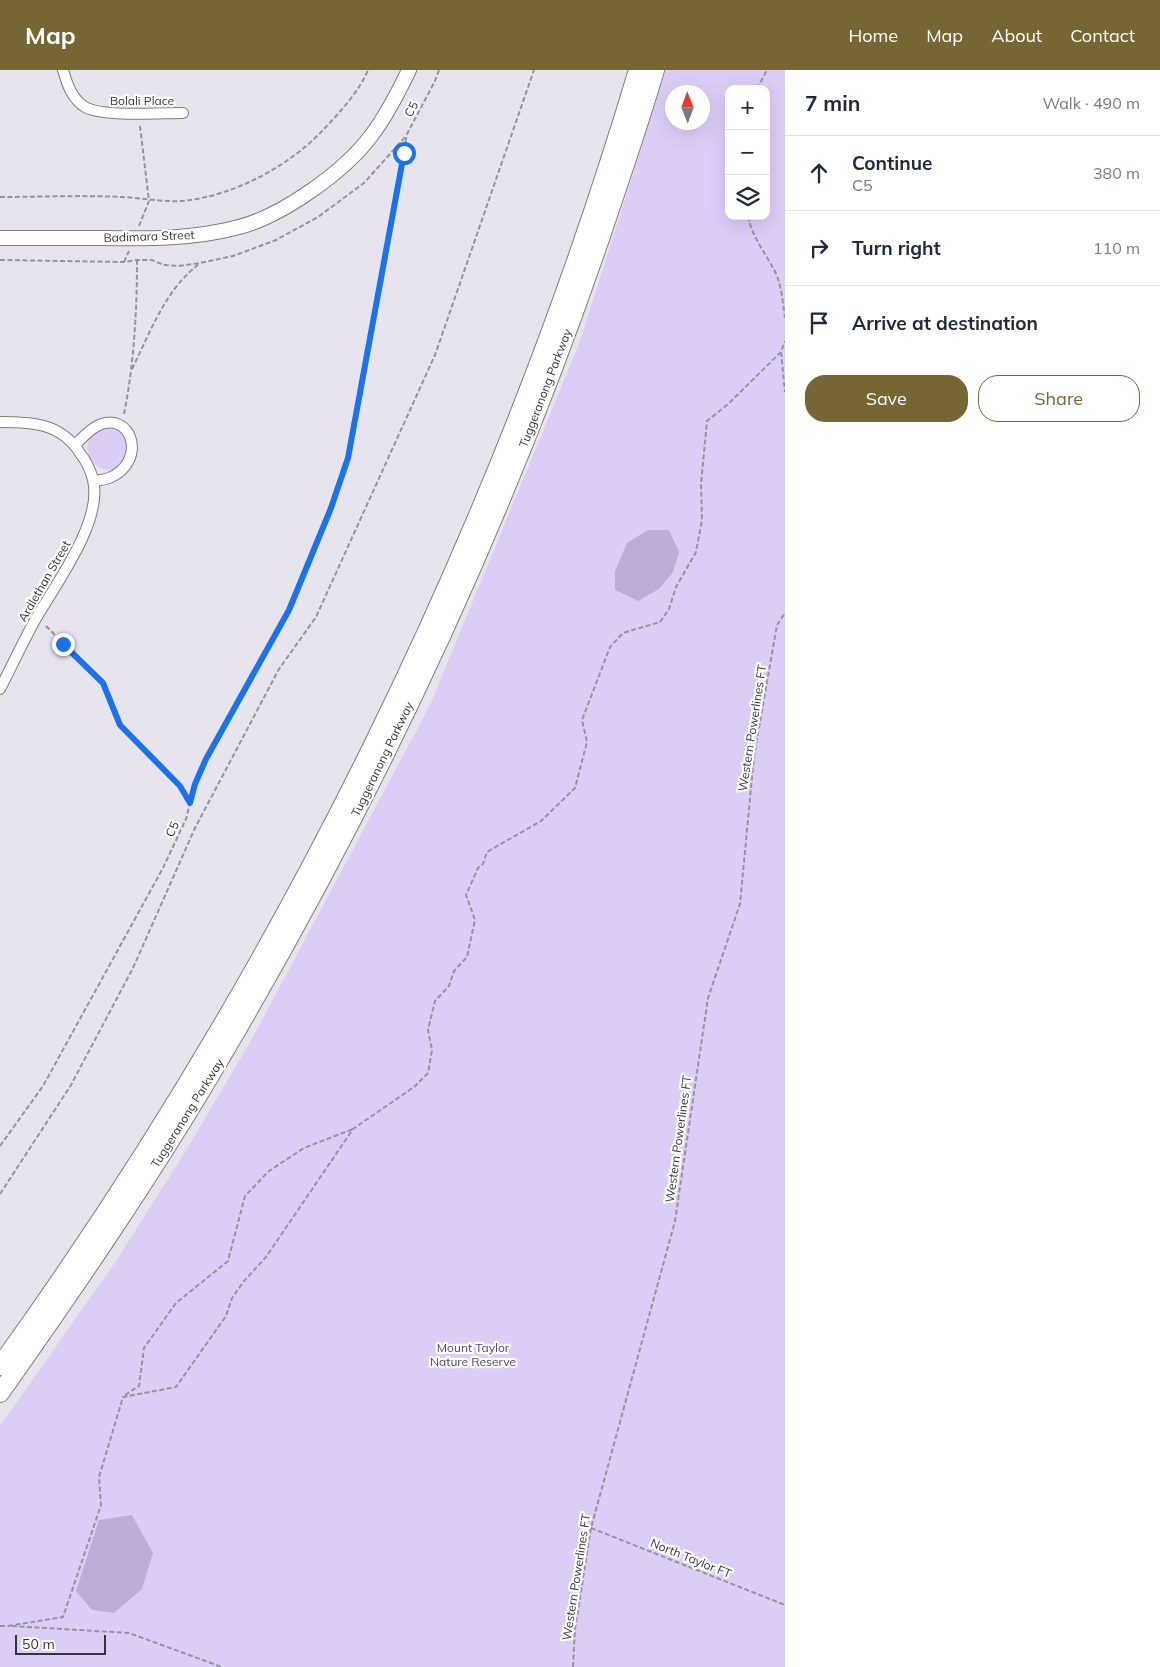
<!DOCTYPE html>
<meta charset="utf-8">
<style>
:root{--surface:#fff;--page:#f2f2f3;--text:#1f2937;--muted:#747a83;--line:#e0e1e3;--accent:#766634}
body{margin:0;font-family:Mulish,sans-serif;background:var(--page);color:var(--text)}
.controls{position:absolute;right:15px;top:15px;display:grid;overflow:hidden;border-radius:10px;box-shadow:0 5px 20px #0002}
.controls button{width:45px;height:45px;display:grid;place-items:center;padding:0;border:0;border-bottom:1px solid var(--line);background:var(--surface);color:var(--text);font:25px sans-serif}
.compass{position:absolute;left:665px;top:15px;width:45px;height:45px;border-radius:50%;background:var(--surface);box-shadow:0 5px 20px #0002;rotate:359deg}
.scale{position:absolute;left:15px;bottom:12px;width:91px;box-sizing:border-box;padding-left:5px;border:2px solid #353438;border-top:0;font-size:14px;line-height:18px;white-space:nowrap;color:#353438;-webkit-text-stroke:4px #fff;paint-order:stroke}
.stop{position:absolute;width:15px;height:15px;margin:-11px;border:4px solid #1a73e8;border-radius:50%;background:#fff}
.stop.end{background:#1a73e8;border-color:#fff;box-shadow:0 1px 5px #0008}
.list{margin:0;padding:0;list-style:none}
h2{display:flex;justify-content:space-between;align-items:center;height:65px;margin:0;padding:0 20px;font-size:21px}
h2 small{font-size:16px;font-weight:400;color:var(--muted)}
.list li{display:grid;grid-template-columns:32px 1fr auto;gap:15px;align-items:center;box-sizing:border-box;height:75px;padding:0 20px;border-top:1px solid var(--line)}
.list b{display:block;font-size:19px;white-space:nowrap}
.list p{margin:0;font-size:16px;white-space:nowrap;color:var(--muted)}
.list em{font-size:16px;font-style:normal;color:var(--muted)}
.actions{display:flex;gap:10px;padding:15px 20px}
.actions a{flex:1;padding:11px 0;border:1px solid var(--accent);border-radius:20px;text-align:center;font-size:18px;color:var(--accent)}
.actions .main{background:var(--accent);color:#fff}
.icon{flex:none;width:28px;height:28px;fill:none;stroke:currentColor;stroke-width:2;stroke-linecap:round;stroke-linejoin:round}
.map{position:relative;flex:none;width:785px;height:1597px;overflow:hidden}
header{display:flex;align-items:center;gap:30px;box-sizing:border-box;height:70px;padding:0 25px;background:var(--accent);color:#fff}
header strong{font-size:24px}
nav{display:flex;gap:28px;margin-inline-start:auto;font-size:18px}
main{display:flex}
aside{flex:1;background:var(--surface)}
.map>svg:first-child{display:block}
.green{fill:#dccdf7;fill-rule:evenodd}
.water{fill:#bdaed8}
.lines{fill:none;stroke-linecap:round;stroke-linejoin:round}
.street-casing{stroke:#7e7b84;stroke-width:12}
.secondary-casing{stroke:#7e7b84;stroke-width:16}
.highway-casing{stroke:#7e7b84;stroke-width:20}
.path{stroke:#96949b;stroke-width:2;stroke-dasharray:5 2.5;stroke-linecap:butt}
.street{stroke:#fff;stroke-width:10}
.secondary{stroke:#fff;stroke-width:14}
.highway{stroke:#fff;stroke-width:18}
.route{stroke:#1a73e8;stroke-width:6}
.labels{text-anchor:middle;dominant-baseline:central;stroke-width:4.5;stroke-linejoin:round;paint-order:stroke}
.street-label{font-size:12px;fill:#353438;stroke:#fff}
.park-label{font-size:12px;fill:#574077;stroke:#fff}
</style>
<header>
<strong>Map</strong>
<nav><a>Home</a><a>Map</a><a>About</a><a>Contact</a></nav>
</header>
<main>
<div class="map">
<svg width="785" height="1597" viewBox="0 0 785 1597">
<rect width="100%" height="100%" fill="#e7e4ee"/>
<path class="green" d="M666,0H785V1597H0V1356L116,1191L187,1079L253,967L430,635L579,274ZM729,19H766V146H729ZM672,22H702V52H672Z
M110,356L124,362L130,383C126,387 122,395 117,397C96,408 78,380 93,362Z"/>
<path class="water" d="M648,460H669L679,482L673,502L659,519L638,531L615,520V501L627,473Z
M132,1445L153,1483L142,1519L114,1543L92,1540L76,1521L99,1450Z"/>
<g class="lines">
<g class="street-casing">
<path id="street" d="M63,0C67,14 72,29 85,37C102,47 160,43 183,43
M0,352C32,352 61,353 80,383C86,391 91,401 93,410C103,450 58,511 38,545C24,569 13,594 0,619
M75,375C82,368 90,359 99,355C132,341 148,392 109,408C104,410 99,410 94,411"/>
</g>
<g class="secondary-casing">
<path id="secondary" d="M0,168C34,168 68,168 103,168C148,169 194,169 239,157C282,146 344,102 371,66C387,45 398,23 409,0"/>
</g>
<g class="highway-casing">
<path id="highway" d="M0,1296C283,904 500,462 638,0
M0,1323C77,1214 153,1103 221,987C375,726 504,450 602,163C620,109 639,55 655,0"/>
</g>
<path class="path" d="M757,19L767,0
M0,127C40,127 81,125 122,127C142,128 162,132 182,131C234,126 290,96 325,58C340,42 360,20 368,0
M748,146C752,168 768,186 777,206C782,220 783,234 785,248
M139,156L149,131L140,56
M0,190L124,192L137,190H152L164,195L179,196L200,193L233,186L276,170L318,147L364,113L406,66
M124,192L129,181
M781,282L785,322
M132,299C150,263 165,220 198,195
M124,344C134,294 137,241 137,190
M46,556L103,613L120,655L180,716L189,732
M0,1076L43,1016L163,798L186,749L195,714L206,689L289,540L331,438L348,388L407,64L435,11L439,0
M0,1124L71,1015L133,898L195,758L279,599L316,547L435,285L534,0
M125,1325L139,1316L144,1278L176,1233L228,1191L245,1126L269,1101L304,1078L353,1059
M591,1458L785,1535
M0,1556H8
M8,1556L63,1547L101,1435L99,1407L123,1327L176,1317L226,1246L232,1228L244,1211L266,1187L353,1059L414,1017L428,1003L432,980L428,960L435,931L449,916L454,901L467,887L475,850L466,825L478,798L483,794L487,782L541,751L575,718L587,672L582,650L610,577L623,563L660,552L669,539L676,517L696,482L702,450L701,414L707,351L727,335L781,282L785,271
M12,1556L129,1563L222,1597
M573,1597L575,1559L591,1458L675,1151L708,928L740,834L754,686L777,555L785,543"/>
<use href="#street" class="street"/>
<use href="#secondary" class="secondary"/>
<use href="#highway" class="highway"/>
</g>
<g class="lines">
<path class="route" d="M63,574L103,613L120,655L180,716L190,733L195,714L206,689L289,540L331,438L348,388L404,83"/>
</g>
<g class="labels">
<g class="street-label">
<text x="142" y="30">Bolali Place</text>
<text transform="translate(411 39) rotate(-62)">C5</text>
<text transform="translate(149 166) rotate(-2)">Badimara Street</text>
<text transform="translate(545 318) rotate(-69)">Tuggeranong Parkway</text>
<text transform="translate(44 511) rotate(-60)">Ardlethan Street</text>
<text transform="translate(752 658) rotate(-81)">Western Powerlines FT</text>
<text transform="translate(382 689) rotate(-64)">Tuggeranong Parkway</text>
<text transform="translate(172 759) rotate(-65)">C5</text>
<text transform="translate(187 1043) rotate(-58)">Tuggeranong Parkway</text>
<text transform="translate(678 1069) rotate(-82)">Western Powerlines FT</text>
<text transform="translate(691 1488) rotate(22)">North Taylor FT</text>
<text transform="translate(576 1507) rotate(-81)">Western Powerlines FT</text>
</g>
<g class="park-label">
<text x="473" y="1277">Mount Taylor<tspan x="473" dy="14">Nature Reserve</tspan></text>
</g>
</g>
</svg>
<div class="controls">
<button>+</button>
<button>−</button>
<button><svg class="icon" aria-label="layers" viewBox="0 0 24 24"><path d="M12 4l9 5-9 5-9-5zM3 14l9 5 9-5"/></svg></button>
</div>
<svg class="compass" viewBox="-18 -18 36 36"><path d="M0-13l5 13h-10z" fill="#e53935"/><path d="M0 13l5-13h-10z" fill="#747a83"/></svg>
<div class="scale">50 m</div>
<div class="stop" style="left:404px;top:83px"></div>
<div class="stop end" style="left:63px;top:574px"></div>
</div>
<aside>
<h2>7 min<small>Walk · 490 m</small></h2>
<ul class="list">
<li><svg class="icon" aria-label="ahead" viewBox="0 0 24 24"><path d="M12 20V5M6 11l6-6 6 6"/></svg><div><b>Continue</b><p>C5</p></div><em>380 m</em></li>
<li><svg class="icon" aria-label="right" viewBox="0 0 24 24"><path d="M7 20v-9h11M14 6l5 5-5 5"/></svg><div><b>Turn right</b></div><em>110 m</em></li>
<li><svg class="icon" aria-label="arrive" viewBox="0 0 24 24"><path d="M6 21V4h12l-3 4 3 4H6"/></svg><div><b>Arrive at destination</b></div></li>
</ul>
<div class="actions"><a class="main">Save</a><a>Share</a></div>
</aside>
</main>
